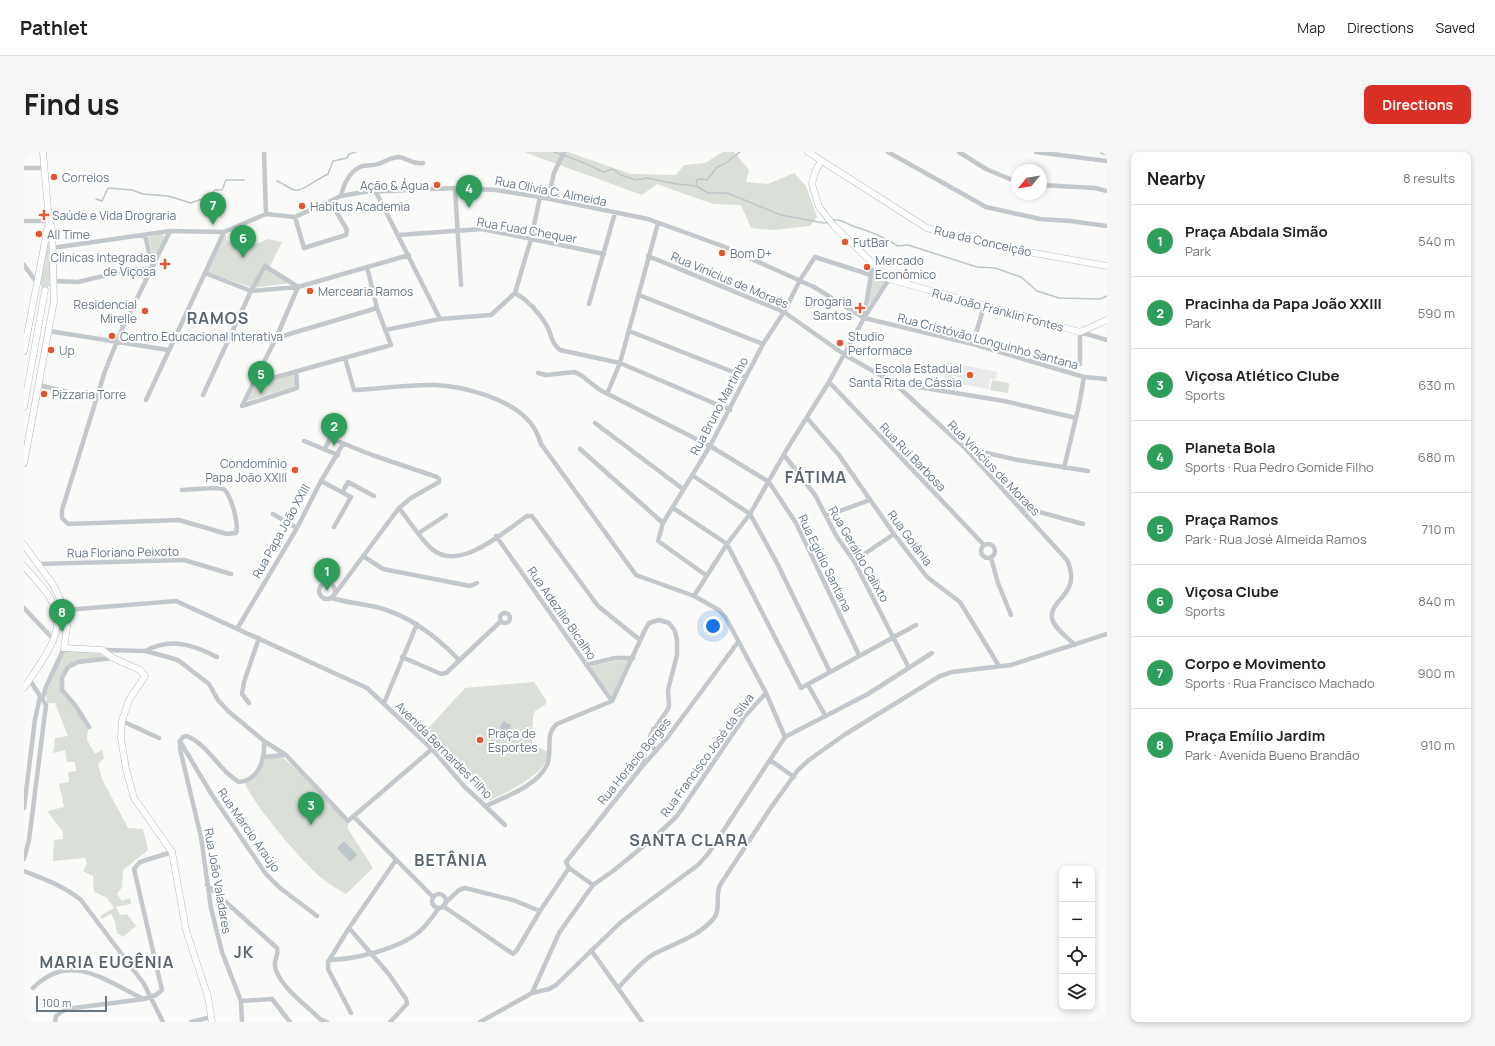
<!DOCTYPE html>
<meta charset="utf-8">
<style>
:root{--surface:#fff;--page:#f6f6f6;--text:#202124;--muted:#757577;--line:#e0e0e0;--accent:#d93025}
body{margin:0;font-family:Manrope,sans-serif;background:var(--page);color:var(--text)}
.controls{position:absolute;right:12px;bottom:12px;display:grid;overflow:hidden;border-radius:8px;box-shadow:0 2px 6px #0003}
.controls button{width:36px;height:36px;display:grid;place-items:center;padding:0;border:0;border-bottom:1px solid var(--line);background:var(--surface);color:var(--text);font:20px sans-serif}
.compass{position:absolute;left:987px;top:12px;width:36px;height:36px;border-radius:50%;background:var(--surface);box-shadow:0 2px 6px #0003;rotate:240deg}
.scale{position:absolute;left:12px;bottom:10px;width:71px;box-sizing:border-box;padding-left:4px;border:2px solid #657683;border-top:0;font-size:11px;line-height:14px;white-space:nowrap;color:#657683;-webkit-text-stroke:3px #fff;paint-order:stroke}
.you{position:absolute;left:689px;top:474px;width:14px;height:14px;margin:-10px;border:3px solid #fff;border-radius:50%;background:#1a73e8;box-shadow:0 0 0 6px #1a73e833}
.badge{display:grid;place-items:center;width:26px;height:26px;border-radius:50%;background:var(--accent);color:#fff;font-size:13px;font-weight:700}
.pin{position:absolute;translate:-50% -33px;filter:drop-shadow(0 1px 2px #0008)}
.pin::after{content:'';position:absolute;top:21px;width:14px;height:12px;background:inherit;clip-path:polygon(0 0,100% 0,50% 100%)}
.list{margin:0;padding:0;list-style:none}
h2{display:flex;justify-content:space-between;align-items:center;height:52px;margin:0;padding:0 16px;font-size:17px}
h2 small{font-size:13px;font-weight:400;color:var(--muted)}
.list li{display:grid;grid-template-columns:26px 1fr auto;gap:12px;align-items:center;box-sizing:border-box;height:72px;padding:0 16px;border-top:1px solid var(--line)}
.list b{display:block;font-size:15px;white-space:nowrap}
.list p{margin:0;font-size:13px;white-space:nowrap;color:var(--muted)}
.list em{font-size:13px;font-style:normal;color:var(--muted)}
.icon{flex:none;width:22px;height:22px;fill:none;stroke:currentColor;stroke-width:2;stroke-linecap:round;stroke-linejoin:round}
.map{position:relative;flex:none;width:1083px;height:870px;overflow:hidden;border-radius:8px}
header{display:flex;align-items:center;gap:24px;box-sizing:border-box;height:56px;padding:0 20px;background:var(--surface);border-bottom:1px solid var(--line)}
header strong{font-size:19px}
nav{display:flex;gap:22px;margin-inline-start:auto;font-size:14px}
.intro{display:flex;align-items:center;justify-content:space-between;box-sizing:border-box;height:96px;padding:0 24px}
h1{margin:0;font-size:28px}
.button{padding:10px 18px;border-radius:8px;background:var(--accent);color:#fff;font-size:14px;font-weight:700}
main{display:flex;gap:24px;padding:0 24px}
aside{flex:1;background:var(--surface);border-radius:8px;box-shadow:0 2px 6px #0003}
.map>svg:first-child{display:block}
.built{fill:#e8e9e9}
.green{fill:#dadfd7}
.water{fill:#bbc7cb}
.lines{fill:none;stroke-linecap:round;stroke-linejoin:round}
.stream{stroke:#bbc7cb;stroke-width:1.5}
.secondary-casing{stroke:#b3babf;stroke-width:7}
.street{stroke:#c3c8cc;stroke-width:4.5}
.secondary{stroke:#fff;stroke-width:6}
.poi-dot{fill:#e4572e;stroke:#fff;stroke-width:1.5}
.labels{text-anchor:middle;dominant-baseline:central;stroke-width:4;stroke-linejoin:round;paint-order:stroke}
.poi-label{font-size:12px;fill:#657683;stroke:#fff;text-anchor:start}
.street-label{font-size:12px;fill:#657683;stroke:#fff}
.district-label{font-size:16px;font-weight:bold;letter-spacing:1px;fill:#57646e;stroke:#fff}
</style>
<header>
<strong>Pathlet</strong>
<nav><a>Map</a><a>Directions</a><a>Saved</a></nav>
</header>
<div class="intro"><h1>Find us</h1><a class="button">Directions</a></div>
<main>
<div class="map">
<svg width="1083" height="870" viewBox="0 0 1083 870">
<rect width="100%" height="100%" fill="#fafaf8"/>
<path class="built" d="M919,209L973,220L972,227H966L965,237L919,229L921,219L918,217Z"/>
<path class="green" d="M500,0H544L607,22L652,23L660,13L681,11L699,0H710L725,18L722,30L744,32L770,21L782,34L793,65L786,74L749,78L727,76L717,53L689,52L633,32L618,43Z
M202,81V88L211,94L213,92L216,99L244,87L258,90L245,116L267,131L229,136L183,120Z
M138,82L141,85L130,109L124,85Z
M23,90L25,93L27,130L26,134L18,136L15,130Z
M849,117L861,129L846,152L844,151Z
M269,222L271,234L223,249L231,234Z
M968,228L985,231L984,241L966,238Z
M40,497L77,501L81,506L54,509L37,524L36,532L37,538L50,553L64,576L63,588L71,602L78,598L80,606L74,612L78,627L104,676L119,677L124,698L99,718L98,735L93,742L98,749L106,746L107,752L92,755L96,763L103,762L112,774L99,785L93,781L91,769L87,762L78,767L76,764L90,756L82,745L70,740L69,724L59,719L63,711L61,706L29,709L30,688L39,687V680L23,659L40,655L35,632L45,630L44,620L52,619L51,610H43L41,598L29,601L31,586L44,584L31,551H23L22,542Z
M605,508L588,544L565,515L590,509Z
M510,530L522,548V552L511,559L509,565L508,592L524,600C524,623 482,640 465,649L398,583L441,536Z
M258,605L282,626L324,670V677L349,716L322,742C314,737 306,733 299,727C281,714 228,651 221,631L232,624L242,607Z"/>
<path class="water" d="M479,569L487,573L480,589L471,585Z
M320,689L333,703L326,710L313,696Z"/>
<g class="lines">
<path class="stream" d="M530,0C548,6 563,11 579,20L589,17L597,23L612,28L623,26L653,32L672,34L684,41H703L757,63L800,71L805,70
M253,29C259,31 264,36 270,38C279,40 294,26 304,22L309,9L323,6L325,2L332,0
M672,34L673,28L677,27L683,28L693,15L700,12L716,0
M72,47L78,49L84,36L108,38L119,42L144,44L167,51L184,45L191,38H198L202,28H220
M808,68C818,66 823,73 832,75C848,80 860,85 874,94L884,93L953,115L971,116L997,125L1013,139L1035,146L1076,147L1083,144"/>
<g class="secondary-casing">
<path id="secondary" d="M784,0L903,76L970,94L1083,114
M797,9L791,20L788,32L795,55L810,74L865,127L1056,180L1083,168
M0,199L25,69
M0,255L21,138
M0,311L30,149L28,77L25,69L19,0
M0,393L30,434L40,456
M0,414L24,442L32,458
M40,496L78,498L89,506L116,518L121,524L105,548L98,569L97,586L102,617L110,646L148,700L162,778L184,845L188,870
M40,496L43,475L42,460
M0,536C13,515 37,488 33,463"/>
</g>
<path class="street" d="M240,0L242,62
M864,0L962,55L1016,67L1046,69L1083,74
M935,0L962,17L993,30
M1012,0L1083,9
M1078,0L1083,2
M0,16H20
M1017,33L1071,36L1083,39
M431,36L437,133
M352,40L416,167
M317,44C320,31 325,19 338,14C343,13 349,14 354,12C361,10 367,5 375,5C384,6 387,13 399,11
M524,47L530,21L540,0
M271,65L280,96L322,83L323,78L306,49
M0,69H25
M146,79L98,177L81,219L38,358V366L44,372L155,368L203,382L212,381C215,371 207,344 200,337L190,336L158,338
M374,83L458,77L580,102
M28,96L146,79L200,80L242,62L271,65L317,44L340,40L431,36L472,38L516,45L624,67L701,95L790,135L840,166L949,192L1060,225L1083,227
M624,104L760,160L821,203L870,231L941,296L1043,408C1059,443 1024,447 1028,467C1031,477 1044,486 1051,493
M0,113L13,131
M181,121L227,139L274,135L385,103
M29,129L54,130L109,117H129L121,83
M491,141L507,87L516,45
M615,143L739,192
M565,152L591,61
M840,165L849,111
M361,178L416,167L467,163L491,141C505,149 515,160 523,174C528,184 527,191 536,198L596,211L706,258
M25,179L144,198
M605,179L722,225
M252,186L353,156
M949,192L960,154
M321,206L330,238C357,237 384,232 411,233C439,234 482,246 502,266C510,273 514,282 517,292L612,423L670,444L695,458L702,466L742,541L761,585
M1056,212V180L1083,188
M272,219L273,236L218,254L252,186L274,135
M514,221L522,223L551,220L558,224L576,238L686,294L745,330L772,371L835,503
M805,230L960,393
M231,231L367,193L353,156L343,115
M870,231L980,249L1052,266
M15,233L72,247
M583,242L596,211L634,71
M179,243L227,139L241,114L274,135
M122,248L200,80
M783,266L815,303L870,382L903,425L936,450L975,514
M571,271L659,337
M280,289L314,303
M941,296L994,308L1064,319
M301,297L306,286L348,303L413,325L415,327V330L387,346L375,356L311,442
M556,297L639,371
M760,303L791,343L813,385L830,409L885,516
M1040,316L1055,253L1060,225
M668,323L726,362L753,411L806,520
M297,329L327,345L310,375
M319,339L324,330L350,344
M994,354L1059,372
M375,356C385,368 396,387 408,397C435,421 481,379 503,364H508L574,454L616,488
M649,356L703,392L777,536L892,473
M249,362L273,376
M802,364L846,348
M395,381L422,363
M472,384L588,549
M957 399a7 7 0 1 1 14 0a7 7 0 1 1-14 0Z
M339,404L359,417L446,434L453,431
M967,406L974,431L987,463
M830,409L870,382
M13,412L160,408L207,422
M683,424L634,389L639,371L686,294L739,192L760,160L776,128L791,105L847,123
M295 439a8 8 0 1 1 16 0a8 8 0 1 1-16 0Z
M670,444L703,392L726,362L763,297L805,230L840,166L865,127
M308,446C324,451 341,452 356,456C388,465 413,485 435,508
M0,456L30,488
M42,458L152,449L343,536L408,597L440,634L481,673
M476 466a5 5 0 1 1 10 0a5 5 0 1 1-10 0Z
M213,477L273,376L297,329L319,292
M78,498L122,499L154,508L185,532L194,548L204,559L240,589L262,603L324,669L408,597
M122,499C146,485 170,493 193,505
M378,505L417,522L422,521L477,469
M562,513L591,506H609
M784,533L801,563
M18,548L22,535L40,496
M225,551L218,542L220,530L235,486
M360,551L393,472
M98,569L135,586
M65,575L51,553L38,538V526L44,515L54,510L89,506
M629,577L634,586H643
M156,589V597L177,685L187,756L198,800L217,849L218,870
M156,589L159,585L163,584C186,594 195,619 215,630C236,628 241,606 240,589
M157,591L188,643L242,722L256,736L293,764
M623,592L633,598
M240,605L260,603
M746,608L770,625
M462,654C482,644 512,635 523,613C529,598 520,583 533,572L588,549L621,478L625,471L635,468L645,471L651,479L653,488V503L644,538L645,553L644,557L627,582L616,617
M0,656L11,567L16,545
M330,665L409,745
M0,707L5,688L22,553L5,527
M0,719C20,727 40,734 57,748L120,832L139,870
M183,733L253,796C255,803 250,807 251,814C253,832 283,854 296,867L303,870
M569,733L545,716L542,710L616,617L643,586L714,490
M408 749a7 7 0 1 1 14 0a7 7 0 1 1-14 0Z
M421,751L435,738L441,736L489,748L516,759
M419,754L489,802L493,798L516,759L545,716
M325,776L364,821L382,847L383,852L366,870
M567,798L618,870
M306,808C333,807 374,797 395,780C403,773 409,764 415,756
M9,836C45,799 80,828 118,846
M594,836C605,825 616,810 630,802C649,792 676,784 690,766C697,758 691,743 696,733L748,654L774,618L785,608L820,583L916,524L928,520L987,513L1083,482
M508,841L535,781L569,733L589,719L632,684L653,664L721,564L742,541
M217,849L248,847L266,870
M327,861L304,817V810L325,776L372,708
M31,870L32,864L42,857L120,847L132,843L138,838L110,717L116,710L148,700
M167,870L187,865
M456,870L508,841L525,837L532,833L597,770L674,713L684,702L761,585L844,542L908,501"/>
<use href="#secondary" class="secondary"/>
</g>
<g class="poi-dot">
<circle cx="30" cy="25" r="4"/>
<circle cx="413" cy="33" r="4"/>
<circle cx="278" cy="54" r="4"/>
<path d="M18 57h4v4h4v4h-4v4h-4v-4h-4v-4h4z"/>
<circle cx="15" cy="82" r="4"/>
<circle cx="821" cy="90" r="4"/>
<circle cx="698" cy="101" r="4"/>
<path d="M139 106h4v4h4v4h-4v4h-4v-4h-4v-4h4z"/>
<circle cx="843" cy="115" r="4"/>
<circle cx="286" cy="139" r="4"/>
<path d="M834 150h4v4h4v4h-4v4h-4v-4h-4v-4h4z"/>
<circle cx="121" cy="159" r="4"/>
<circle cx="88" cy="184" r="4"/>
<circle cx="816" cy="191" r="4"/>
<circle cx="27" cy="198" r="4"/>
<circle cx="946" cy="223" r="4"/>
<circle cx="20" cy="242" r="4"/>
<circle cx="271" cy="318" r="4"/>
<circle cx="456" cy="588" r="4"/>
</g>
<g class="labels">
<g class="poi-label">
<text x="38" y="25">Correios</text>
<text x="405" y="33" text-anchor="end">Ação &amp; Água</text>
<text x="286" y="54">Habitus Academia</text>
<text x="28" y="63">Saúde e Vida Drograria</text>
<text x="23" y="82">All Time</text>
<text x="829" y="90">FutBar</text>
<text x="706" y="101">Bom D+</text>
<text x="132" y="105" text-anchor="end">Clínicas Integradas<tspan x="132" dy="14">de Viçosa</tspan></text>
<text x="851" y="108">Mercado<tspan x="851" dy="14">Econômico</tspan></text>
<text x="294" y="139">Mercearia Ramos</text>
<text x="828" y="149" text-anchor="end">Drogaria<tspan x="828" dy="14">Santos</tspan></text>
<text x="113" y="152" text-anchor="end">Residencial<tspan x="113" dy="14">Mirelle</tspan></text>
<text x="96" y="184">Centro Educacional Interativa</text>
<text x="824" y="184">Studio<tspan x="824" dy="14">Performace</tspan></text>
<text x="35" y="198">Up</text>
<text x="938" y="216" text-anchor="end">Escola Estadual<tspan x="938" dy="14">Santa Rita de Cássia</tspan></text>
<text x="28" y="242">Pizzaria Torre</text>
<text x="263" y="311" text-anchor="end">Condomínio<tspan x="263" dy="14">Papa João XXIII</tspan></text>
<text x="464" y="581">Praça de<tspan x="464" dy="14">Esportes</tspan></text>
</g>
<g class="street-label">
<text transform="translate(527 39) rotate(11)">Rua Olívia C. Almeida</text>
<text transform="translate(503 78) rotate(10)">Rua Fuad Chequer</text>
<text transform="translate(959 89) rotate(13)">Rua da Conceição</text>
<text transform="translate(706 128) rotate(23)">Rua Vinícius de Moraes</text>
<text transform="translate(974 158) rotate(15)">Rua João Franklin Fontes</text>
<text transform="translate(964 189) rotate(15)">Rua Cristóvão Longuinho Santana</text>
<text transform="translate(695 254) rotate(-62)">Rua Bruno Martinho</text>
<text transform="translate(889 305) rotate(46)">Rua Rui Barbosa</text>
<text transform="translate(970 316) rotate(46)">Rua Vinícius de Moraes</text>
<text transform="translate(257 379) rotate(-61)">Rua Papa João XXIII</text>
<text transform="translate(886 386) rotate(53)">Rua Goiânia</text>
<text transform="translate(99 400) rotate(-1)">Rua Floriano Peixoto</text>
<text transform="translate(835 402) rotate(60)">Rua Geraldo Calixto</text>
<text transform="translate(801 411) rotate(64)">Rua Egídio Santana</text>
<text transform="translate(538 461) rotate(55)">Rua Adezílio Bicalho</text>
<text transform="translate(420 598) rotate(45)">Avenida Bernardes Filho</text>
<text transform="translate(683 603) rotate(-54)">Rua Francisco José da Silva</text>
<text transform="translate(610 609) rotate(-51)">Rua Horácio Borges</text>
<text transform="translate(225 678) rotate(55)">Rua Márcio Araújo</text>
<text transform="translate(194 729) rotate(80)">Rua João Valadares</text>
</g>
<g class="district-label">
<text x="194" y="166">RAMOS</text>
<text x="792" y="325">FÁTIMA</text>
<text x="665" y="688">SANTA CLARA</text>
<text x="427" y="708">BETÂNIA</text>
<text x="220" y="800">JK</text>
<text x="83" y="810">MARIA EUGÊNIA</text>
</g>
</g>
</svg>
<div class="controls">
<button>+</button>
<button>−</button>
<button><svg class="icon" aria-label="locate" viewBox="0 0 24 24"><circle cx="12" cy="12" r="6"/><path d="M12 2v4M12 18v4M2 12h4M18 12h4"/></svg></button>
<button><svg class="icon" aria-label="layers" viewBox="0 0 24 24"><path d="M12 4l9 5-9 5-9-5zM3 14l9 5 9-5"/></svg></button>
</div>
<svg class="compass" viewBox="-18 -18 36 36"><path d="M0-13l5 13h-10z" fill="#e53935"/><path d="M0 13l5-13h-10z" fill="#757577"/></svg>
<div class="scale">100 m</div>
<div class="you"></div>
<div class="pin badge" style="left:303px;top:439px;background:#2e9e5b">1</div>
<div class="pin badge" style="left:310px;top:294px;background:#2e9e5b">2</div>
<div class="pin badge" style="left:287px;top:673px;background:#2e9e5b">3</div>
<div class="pin badge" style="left:445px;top:56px;background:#2e9e5b">4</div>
<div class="pin badge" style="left:237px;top:242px;background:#2e9e5b">5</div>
<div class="pin badge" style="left:219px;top:106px;background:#2e9e5b">6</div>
<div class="pin badge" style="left:189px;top:73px;background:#2e9e5b">7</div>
<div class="pin badge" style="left:38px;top:480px;background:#2e9e5b">8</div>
</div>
<aside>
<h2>Nearby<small>8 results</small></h2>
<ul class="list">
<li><span class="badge" style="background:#2e9e5b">1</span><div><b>Praça Abdala Simão</b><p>Park</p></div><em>540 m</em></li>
<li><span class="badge" style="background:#2e9e5b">2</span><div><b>Pracinha da Papa João XXIII</b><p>Park</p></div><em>590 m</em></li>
<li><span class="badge" style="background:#2e9e5b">3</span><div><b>Viçosa Atlético Clube</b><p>Sports</p></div><em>630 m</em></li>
<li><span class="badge" style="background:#2e9e5b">4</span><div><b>Planeta Bola</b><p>Sports · Rua Pedro Gomide Filho</p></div><em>680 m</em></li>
<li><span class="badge" style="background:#2e9e5b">5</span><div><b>Praça Ramos</b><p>Park · Rua José Almeida Ramos</p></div><em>710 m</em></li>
<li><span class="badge" style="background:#2e9e5b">6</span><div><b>Viçosa Clube</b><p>Sports</p></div><em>840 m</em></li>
<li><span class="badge" style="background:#2e9e5b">7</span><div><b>Corpo e Movimento</b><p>Sports · Rua Francisco Machado</p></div><em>900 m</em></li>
<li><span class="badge" style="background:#2e9e5b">8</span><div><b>Praça Emílio Jardim</b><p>Park · Avenida Bueno Brandão</p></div><em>910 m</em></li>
</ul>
</aside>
</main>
